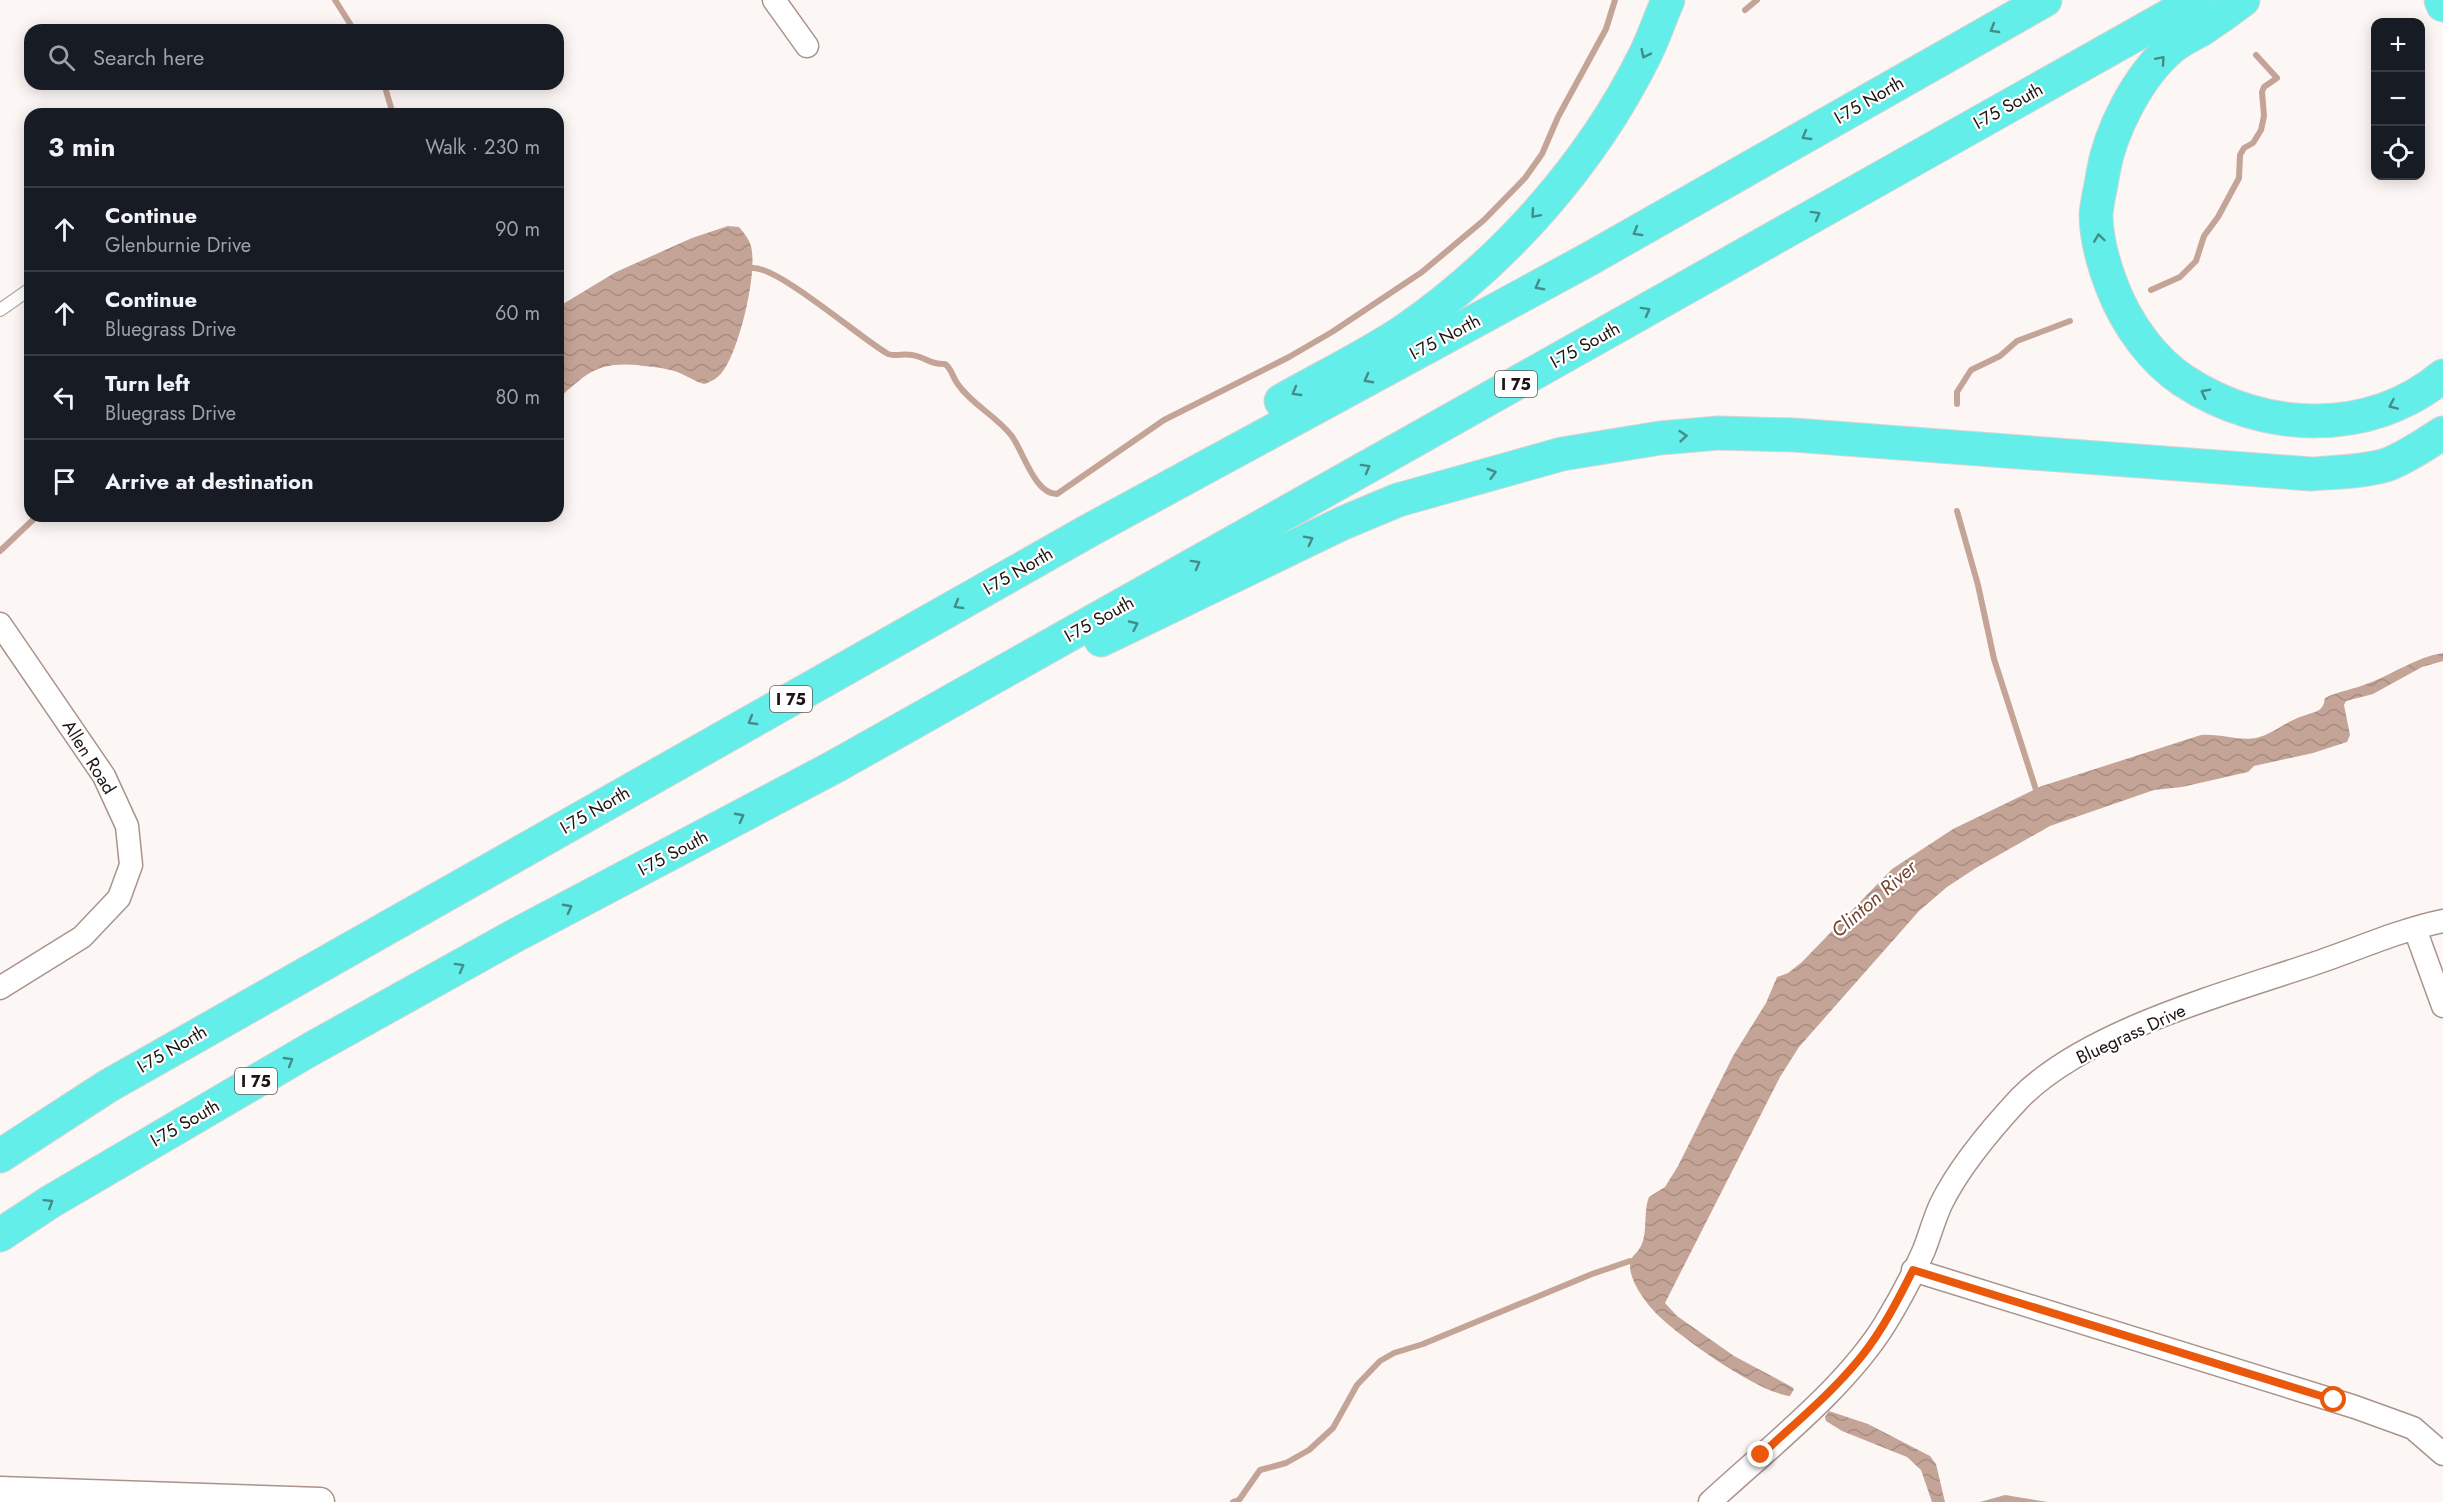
<!DOCTYPE html>
<meta charset="utf-8">
<style>
:root{--surface:#171b24;--page:#242831;--text:#f1f3f6;--muted:#9ea1a6;--line:#363941}
body{margin:0;font-family:Jost,sans-serif;background:var(--page);color:var(--text)}
.controls{position:absolute;right:18px;top:18px;display:grid;overflow:hidden;border-radius:12px;box-shadow:0 3px 15px #0003}
.controls button{width:54px;height:54px;display:grid;place-items:center;padding:0;border:0;border-bottom:2px solid var(--line);background:var(--surface);color:var(--text);font:30px sans-serif}
.stop{position:absolute;width:18px;height:18px;margin:-14px;border:4px solid #ea580c;border-radius:50%;background:#fff}
.stop.end{background:#ea580c;border-color:#fff;box-shadow:0 2px 6px #0008}
.list{margin:0;padding:0;list-style:none}
h2{display:flex;justify-content:space-between;align-items:center;height:78px;margin:0;padding:0 24px;font-size:26px}
h2 small{font-size:20px;font-weight:400;color:var(--muted)}
.list li{display:grid;grid-template-columns:39px 1fr auto;gap:18px;align-items:center;box-sizing:border-box;height:84px;padding:0 24px;border-top:2px solid var(--line)}
.list b{display:block;font-size:22px;white-space:nowrap}
.list p{margin:0;font-size:20px;white-space:nowrap;color:var(--muted)}
.list em{font-size:20px;font-style:normal;color:var(--muted)}
.icon{flex:none;width:33px;height:33px;fill:none;stroke:currentColor;stroke-width:2;stroke-linecap:round;stroke-linejoin:round}
.map{position:relative;flex:none;width:2443px;height:1502px;overflow:hidden}
.search{position:absolute;background:var(--surface);box-shadow:0 3px 15px #0003;left:24px;top:24px;width:540px;height:66px;display:flex;align-items:center;gap:15px;box-sizing:border-box;padding:0 21px;border-radius:18px;color:var(--muted);font-size:22px}
.panel{position:absolute;background:var(--surface);box-shadow:0 3px 15px #0003;left:24px;top:108px;width:540px;height:414px;border-radius:18px}
.map>svg:first-child{display:block}
.water{fill:url(#water-waves)}
.lines{fill:none;stroke-linecap:round;stroke-linejoin:round}
.stream{stroke:#c4a497;stroke-width:6}
.service-casing{stroke:#aa938a;stroke-width:14}
.minor-casing{stroke:#aa938a;stroke-width:25}
.tertiary-casing{stroke:#aa938a;stroke-width:31}
.motorway-casing{stroke:#d6d5d4;stroke-width:35}
.service{stroke:#fff;stroke-width:12}
.minor{stroke:#fff;stroke-width:22}
.tertiary{stroke:#fff;stroke-width:28}
.motorway{stroke:#63eeea;stroke-width:33}
.oneway{stroke:#448c89}
.route{stroke:#ea580c;stroke-width:8}
.labels{text-anchor:middle;dominant-baseline:central;stroke-width:4.5;stroke-linejoin:round;paint-order:stroke}
.shield{fill:#fff;stroke:#615b59;stroke-width:1.5}
.shield-label{font-size:16px;font-weight:bold;fill:#1d1512}
.street-label{font-size:18px;fill:#1d1512;stroke:#fff}
.water-label{font-size:20px;font-style:italic;fill:#734430;stroke:#fff}
</style>
<div class="map">
<svg width="2443" height="1502" viewBox="0 0 2443 1502">
<defs>
<pattern id="water-waves" width="16" height="10" patternUnits="userSpaceOnUse" patternTransform="scale(1.5)"><rect width="16" height="10" fill="#c4a497"/><path d="M0 5q4-4 8 0t8 0" fill="none" stroke="#a88c81"/></pattern>
</defs>
<rect width="100%" height="100%" fill="#fcf7f5"/>
<path class="water" d="M728,226L739,227C744,233 749,239 751,246C758,273 739,350 723,371C718,378 711,382 704,384C693,381 685,374 674,371C661,367 650,367 637,365C597,362 587,373 558,399V307L616,272L692,238Z
M2443,653V661L2422,667L2373,694L2346,701L2344,705L2350,735L2347,742L2313,753L2254,766L2248,772L2182,787L2154,790L2050,826L1976,868L1947,887L1919,911L1799,1047L1780,1077L1665,1303L1677,1316L1734,1356L1792,1387L1794,1389L1790,1396C1759,1393 1686,1341 1662,1319C1649,1307 1630,1284 1630,1265C1629,1257 1638,1253 1641,1246C1648,1232 1643,1212 1649,1197L1665,1187L1678,1166L1733,1056L1766,1003L1777,977L1788,973L1802,962L1892,869L1953,829L2042,786L2201,735C2220,733 2238,741 2256,738C2274,734 2286,721 2303,716C2315,711 2323,713 2325,698C2339,691 2355,689 2369,683C2394,674 2416,657 2443,653Z
M1829,1411L1868,1424L1930,1456L1936,1464L1945,1502H1932L1921,1470L1907,1457L1842,1431L1826,1421L1825,1417Z
M2005,1495L2048,1502H1980Z"/>
<g class="lines">
<path class="stream" d="M335,0L354,30
M1745,10L1757,0
M384,84L393,114
M752,268C778,266 860,338 888,354C898,357 902,353 912,355C926,357 930,365 945,364C952,369 952,376 957,383C971,404 995,415 1011,435C1023,450 1034,494 1057,494L1164,420L1289,357L1332,332L1422,272L1484,220L1525,178L1542,154L1558,117L1606,29L1615,0
M2151,290L2180,277L2196,261L2204,236L2218,217L2239,178L2240,155L2244,148L2253,143L2261,130L2264,116L2262,92L2264,87L2277,78L2256,55
M1957,404V392L1971,370L2000,356L2017,341L2070,321
M1957,511L1978,585L1994,659L2038,796
M0,551L37,516
M1233,1502L1239,1500L1260,1470L1286,1463L1309,1450L1333,1428L1357,1385L1380,1361L1394,1353L1423,1344L1592,1274L1630,1261"/>
<g class="service-casing">
<path id="service" d="M0,310L30,289"/>
</g>
<g class="minor-casing">
<path id="minor" d="M774,0L807,46
M0,624L104,776L127,826L131,865L119,898L82,937L0,988
M2415,929L2443,1006
M1913,1270L2355,1407L2413,1428L2443,1454
M1710,1502C1767,1449 1844,1390 1885,1324C1899,1301 1913,1275 1924,1250C1930,1235 1934,1219 1941,1204C1959,1167 1992,1128 2020,1098C2086,1031 2224,994 2313,964C2355,950 2399,930 2443,921"/>
</g>
<g class="tertiary-casing">
<path id="tertiary" d="M0,1491L320,1502"/>
</g>
<g class="motorway-casing">
<path id="motorway" d="M2243,0C2230,10 2216,20 2202,29C2192,35 2180,40 2171,48C2138,76 2110,131 2103,173C2101,187 2097,201 2096,214C2096,239 2104,266 2113,289C2127,324 2152,360 2184,381C2263,433 2369,437 2443,376
M2441,0L2443,5
M1281,401C1321,378 1365,357 1404,331C1504,262 1591,164 1645,55C1654,37 1660,18 1668,0
M1101,640L1343,523L1398,500L1562,454L1660,438L1718,433L1794,435L2311,474C2336,472 2362,472 2386,465C2406,458 2425,444 2443,433
M0,1156L108,1086L1090,530L1591,258L2045,0
M0,1235L50,1202L311,1049L516,935L834,767L2197,0"/>
</g>
<use href="#service" class="service"/>
<use href="#minor" class="minor"/>
<use href="#tertiary" class="tertiary"/>
<use href="#motorway" class="motorway"/>
</g>
<defs><path id="oneway-chevron" d="M-2-3.5L2.5 0L-2 3.5" fill="none" stroke-width="1.6" stroke-linecap="round" stroke-linejoin="round" transform="scale(1.5)"/></defs>
<g class="oneway">
<use href="#oneway-chevron" transform="translate(1994 29) rotate(150)"/>
<use href="#oneway-chevron" transform="translate(1645 54) rotate(116)"/>
<use href="#oneway-chevron" transform="translate(2161 60) rotate(-49)"/>
<use href="#oneway-chevron" transform="translate(1806 136) rotate(150)"/>
<use href="#oneway-chevron" transform="translate(1535 214) rotate(131)"/>
<use href="#oneway-chevron" transform="translate(1816 215) rotate(-29)"/>
<use href="#oneway-chevron" transform="translate(1637 232) rotate(150)"/>
<use href="#oneway-chevron" transform="translate(2099 238) rotate(-98)"/>
<use href="#oneway-chevron" transform="translate(1539 286) rotate(152)"/>
<use href="#oneway-chevron" transform="translate(1646 311) rotate(-29)"/>
<use href="#oneway-chevron" transform="translate(1368 379) rotate(152)"/>
<use href="#oneway-chevron" transform="translate(1296 392) rotate(150)"/>
<use href="#oneway-chevron" transform="translate(2205 393) rotate(-153)"/>
<use href="#oneway-chevron" transform="translate(2393 405) rotate(156)"/>
<use href="#oneway-chevron" transform="translate(1683 436) rotate(-5)"/>
<use href="#oneway-chevron" transform="translate(1366 468) rotate(-29)"/>
<use href="#oneway-chevron" transform="translate(1492 473) rotate(-16)"/>
<use href="#oneway-chevron" transform="translate(1309 540) rotate(-27)"/>
<use href="#oneway-chevron" transform="translate(1196 564) rotate(-29)"/>
<use href="#oneway-chevron" transform="translate(958 605) rotate(150)"/>
<use href="#oneway-chevron" transform="translate(1134 625) rotate(-25)"/>
<use href="#oneway-chevron" transform="translate(752 721) rotate(150)"/>
<use href="#oneway-chevron" transform="translate(740 817) rotate(-28)"/>
<use href="#oneway-chevron" transform="translate(568 908) rotate(-28)"/>
<use href="#oneway-chevron" transform="translate(460 967) rotate(-29)"/>
<use href="#oneway-chevron" transform="translate(289 1061) rotate(-30)"/>
<use href="#oneway-chevron" transform="translate(49 1203) rotate(-32)"/>
</g>
<g class="lines">
<path class="route" d="M1761,1455C1795,1423 1832,1393 1861,1357C1882,1331 1898,1300 1913,1270L2334,1400"/>
</g>
<g class="labels">
<g class="shield">
<rect x="1495" y="371" width="42" height="26" rx="4.5"/>
<rect x="770" y="686" width="42" height="26" rx="4.5"/>
<rect x="235" y="1068" width="42" height="26" rx="4.5"/>
</g>
<g class="shield-label">
<text x="1516" y="384">I 75</text>
<text x="791" y="699">I 75</text>
<text x="256" y="1081">I 75</text>
</g>
<g class="street-label">
<text transform="translate(1869 100) rotate(-30)">I-75 North</text>
<text transform="translate(2008 106) rotate(-29)">I-75 South</text>
<text transform="translate(1445 337) rotate(-28)">I-75 North</text>
<text transform="translate(1585 345) rotate(-29)">I-75 South</text>
<text transform="translate(1018 571) rotate(-30)">I-75 North</text>
<text transform="translate(1099 619) rotate(-29)">I-75 South</text>
<text transform="translate(89 757) rotate(58)">Allen Road</text>
<text transform="translate(595 810) rotate(-30)">I-75 North</text>
<text transform="translate(673 853) rotate(-28)">I-75 South</text>
<text transform="translate(2131 1034) rotate(-25)">Bluegrass Drive</text>
<text transform="translate(172 1049) rotate(-30)">I-75 North</text>
<text transform="translate(185 1123) rotate(-30)">I-75 South</text>
</g>
<g class="water-label">
<text transform="translate(1874 899) rotate(-41)">Clinton River</text>
</g>
</g>
</svg>
<div class="controls">
<button>+</button>
<button>−</button>
<button><svg class="icon" aria-label="locate" viewBox="0 0 24 24"><circle cx="12" cy="12" r="6"/><path d="M12 2v4M12 18v4M2 12h4M18 12h4"/></svg></button>
</div>
<div class="stop" style="left:2334px;top:1400px"></div>
<div class="stop end" style="left:1761px;top:1455px"></div>
<div class="search"><svg class="icon" aria-label="search" viewBox="0 0 24 24"><circle cx="10" cy="10" r="6"/><path d="M15 15l6 6"/></svg>Search here</div>
<section class="panel">
<h2>3 min<small>Walk · 230 m</small></h2>
<ul class="list">
<li><svg class="icon" aria-label="ahead" viewBox="0 0 24 24"><path d="M12 20V5M6 11l6-6 6 6"/></svg><div><b>Continue</b><p>Glenburnie Drive</p></div><em>90 m</em></li>
<li><svg class="icon" aria-label="ahead" viewBox="0 0 24 24"><path d="M12 20V5M6 11l6-6 6 6"/></svg><div><b>Continue</b><p>Bluegrass Drive</p></div><em>60 m</em></li>
<li><svg class="icon" aria-label="left" viewBox="0 0 24 24"><path d="M17 20v-9H6M10 6l-5 5 5 5"/></svg><div><b>Turn left</b><p>Bluegrass Drive</p></div><em>80 m</em></li>
<li><svg class="icon" aria-label="arrive" viewBox="0 0 24 24"><path d="M6 21V4h12l-3 4 3 4H6"/></svg><div><b>Arrive at destination</b></div></li>
</ul>
</section>
</div>
